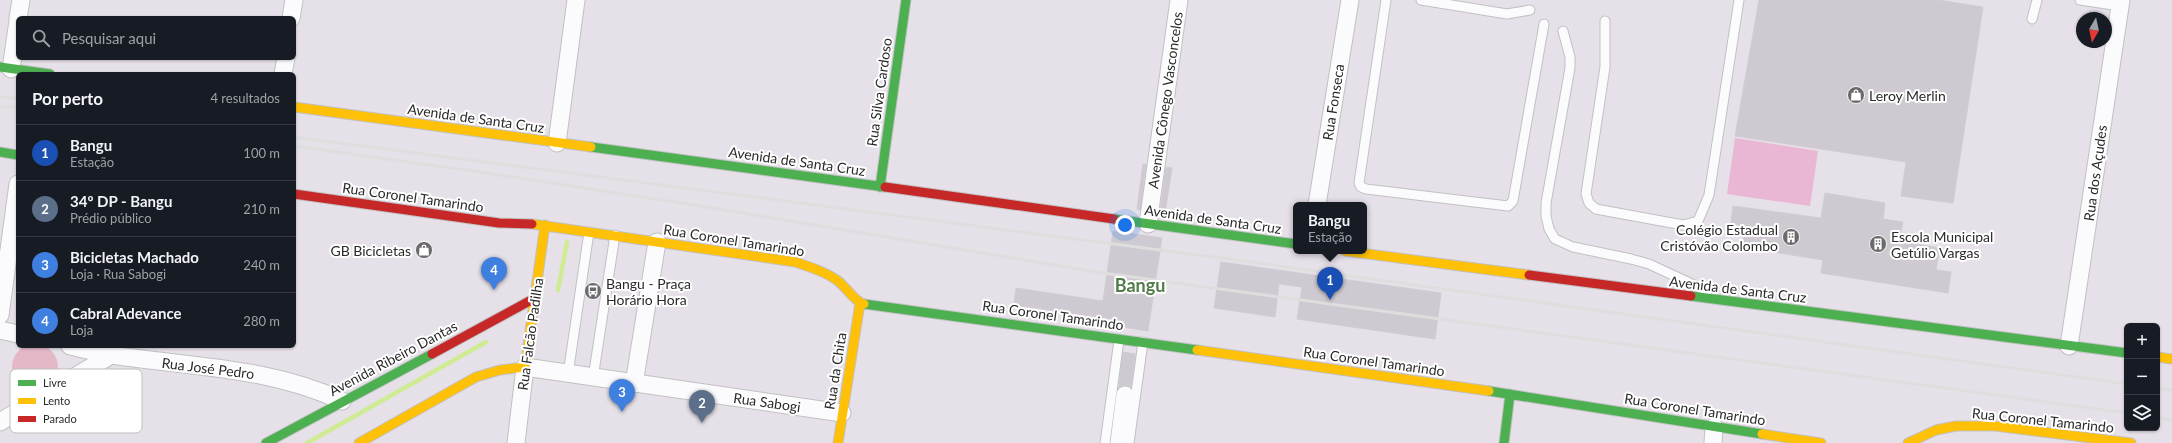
<!DOCTYPE html>
<html lang="pt">
<meta charset="utf-8">
<style>
:root{--surface:#171b24;--page:#20242c;--text:#f1f3f6;--muted:#9ea1a6;--line:#363941;--accent:#8c9099}
body{margin:0;font-family:Lato,sans-serif;background:var(--page);color:var(--text)}
.controls{position:absolute;right:12px;bottom:12px;display:grid;overflow:hidden;border-radius:6px;box-shadow:0 1px 3px #0004}
.controls button{width:36px;height:36px;display:grid;place-items:center;padding:0;border:0;border-bottom:1px solid var(--line);background:var(--surface);color:var(--text);font:20px sans-serif}
.compass{position:absolute;left:2076px;top:12px;width:36px;height:36px;border-radius:50%;background:var(--surface);box-shadow:0 1px 3px #0004;rotate:189deg}
.you{position:absolute;left:1125px;top:225px;width:14px;height:14px;margin:-10px;border:3px solid #fff;border-radius:50%;background:#1a73e8;box-shadow:0 0 0 6px #1a73e833}
.badge{display:grid;place-items:center;width:26px;height:26px;border-radius:50%;background:var(--accent);color:#fff;font-size:13px;font-weight:700}
.pin{position:absolute;translate:-50% -33px;filter:drop-shadow(0 1px 2px #0008)}
.pin::after{content:'';position:absolute;top:21px;width:14px;height:12px;background:inherit;clip-path:polygon(0 0,100% 0,50% 100%)}
.popup{position:absolute;left:1293px;top:202px;width:74px;height:52px;box-sizing:border-box;display:grid;place-content:center;border-radius:6px;background:var(--surface);filter:drop-shadow(0 1px 3px #0005);font-size:13px;white-space:nowrap;color:var(--muted)}
.popup b{font-size:15px;color:var(--text)}
.popup::after{content:'';position:absolute;left:50%;top:100%;margin-left:-8px;border:8px solid transparent;border-top-color:var(--surface)}
.list{margin:0;padding:0;list-style:none}
h2{display:flex;justify-content:space-between;align-items:center;height:52px;margin:0;padding:0 16px;font-size:17px}
h2 small{font-size:13px;font-weight:400;color:var(--muted)}
.list li{display:grid;grid-template-columns:26px 1fr auto;gap:12px;align-items:center;box-sizing:border-box;height:56px;padding:0 16px;border-top:1px solid var(--line)}
.list b{display:block;font-size:15px;white-space:nowrap}
.list p{margin:0;font-size:13px;white-space:nowrap;color:var(--muted)}
.list em{font-size:13px;font-style:normal;color:var(--muted)}
.icon{flex:none;width:22px;height:22px;fill:none;stroke:currentColor;stroke-width:2;stroke-linecap:round;stroke-linejoin:round}
.map{position:relative;flex:none;width:2172px;height:443px;overflow:hidden}
.search{position:absolute;background:var(--surface);box-shadow:0 1px 3px #0004;left:16px;top:16px;width:280px;height:44px;display:flex;align-items:center;gap:10px;box-sizing:border-box;padding:0 14px;border-radius:6px;color:var(--muted);font-size:15px}
.panel{position:absolute;background:var(--surface);box-shadow:0 1px 3px #0004;left:16px;top:72px;width:280px;height:276px;border-radius:6px}
.map>svg:first-child{display:block}
.green{fill:#e5b8c8}
.pitch{fill:#e9b6d3}
.lines{fill:none;stroke-linecap:round;stroke-linejoin:round}
.stream{stroke:#cfeb93;stroke-width:4.5}
.building{fill:#cfcad1;stroke:#d1ccd4}
.lane-casing{stroke:#c1c1c2;stroke-width:11}
.street-casing{stroke:#c1c1c2;stroke-width:19}
.fast-casing{stroke:#c1c1c2;stroke-width:11}
.slow-casing{stroke:#c1c1c2;stroke-width:11}
.jam-casing{stroke:#c1c1c2;stroke-width:11}
.lane{stroke:#fbfafc;stroke-width:9}
.street{stroke:#fbfafc;stroke-width:17}
.fast{stroke:#4caf50;stroke-width:9}
.slow{stroke:#ffc107;stroke-width:9}
.jam{stroke:#c62828;stroke-width:9}
.rail{stroke:#dedede;stroke-width:3}
.labels{text-anchor:middle;dominant-baseline:central;stroke-width:4;stroke-linejoin:round;paint-order:stroke}
.street-label{font-size:14px;fill:#2a2a2a;stroke:#fff}
.poi-label{font-size:14px;fill:#2a2a2a;stroke:#fff;text-anchor:start}
.district-label{font-size:18px;font-weight:bold;fill:#507c4a;stroke:#fff}
.key{fill:#fff;stroke:#bfbfbf;stroke-width:1}
.key-label{font-size:11px;fill:#2a2a2a}
</style>
<div class="map">
<svg width="2172" height="443" viewBox="0 0 2172 443">
<rect width="100%" height="100%" fill="#e6e0e9"/>
<path class="green" d="M12 367a23 23 0 1 1 46 0a23 23 0 1 1-46 0Z"/>
<path class="pitch" d="M1735,138L1818,151L1810,206L1727,194Z"/>
<g class="lines">
<path class="stream" d="M558,290L567,242
M307,443L486,342"/>
</g>
<path class="building" d="M1759,0H1938L1983,7L1953,203L1901,196L1906,162L1735,136Z
M1143,164H1146L1140,210L1137,209Z
M1166,167L1172,168L1165,213L1160,212Z
M1825,193L1885,203L1883,219L1903,222L1899,241L1940,248L1936,270L1951,272L1948,293L1821,273L1823,260L1742,247L1745,227L1731,223L1733,206L1821,218Z
M1113,231L1162,238L1148,331L1123,327L1124,321L1014,305L1016,288L1103,301Z
M1221,262L1441,293L1435,339L1297,319L1302,287L1279,284L1275,317L1214,308Z
M1123,352L1135,354L1131,387L1126,385L1119,388Z"/>
<g class="lines">
<g class="lane-casing">
<path id="lane" d="M1386,0L1359,183L1361,187L1366,189L1508,206L1513,201L1544,24
M1421,0L1507,14L1530,10
M2080,0L2120,6
M2032,19L2037,0
M1605,21V67L1586,194L1589,203L1596,209L1683,225L1698,221L1709,195L1739,0
M1563,31L1570,57V68L1546,203V216L1549,229L1555,239L1573,247L1631,259L1649,264L1707,291
M568,374L589,232
M593,378L615,235
M1105,443L1119,340
M1129,443L1143,342"/>
</g>
<g class="street-casing">
<path id="street" d="M18,18L21,0
M291,18L294,0
M11,69L18,21
M283,74L286,58
M557,143L576,0
M1317,205L1350,0
M1148,224L1179,0
M0,315L18,184
M0,330L18,334
M70,346C84,349 98,353 112,355C190,367 270,367 342,401
M2069,346L2121,0
M634,384L657,242
M0,422L111,355
M516,443L525,367L842,413
M1119,443L1125,395
M1713,443L1714,427"/>
</g>
<g class="fast-casing">
<path id="fast" d="M0,67L50,74
M591,147L885,187
M0,152L18,155
M880,187L906,0
M1114,219L1296,244
M1691,296L2127,353
M864,304L1197,350
M1489,391L1762,434
M266,443L432,354
M1504,443L1510,394"/>
</g>
<g class="slow-casing">
<path id="slow" d="M294,107L591,147
M532,224L795,262C810,267 826,272 838,281C846,287 855,302 864,304
M1345,251L1529,275
M1197,350L1489,391
M2157,357L2172,359
M1762,434L1821,443
M359,443L476,377L500,370L525,367L545,225
M838,443L860,303
M1908,443L1936,430L1956,426H1995L2131,443"/>
</g>
<g class="jam-casing">
<path id="jam" d="M885,187L1114,219
M294,194L499,223L532,224
M1529,275L1691,296
M432,354L535,298"/>
</g>
<use href="#lane" class="lane"/>
<use href="#street" class="street"/>
<use href="#fast" class="fast"/>
<use href="#slow" class="slow"/>
<use href="#jam" class="jam"/>
<path class="rail" d="M0,97L18,99
M0,106L18,108
M294,137L1221,258L2127,384
M294,146L480,172L707,207L1103,273L2127,413
M2157,388L2172,390
M2157,417L2172,420"/>
</g>
<defs>
<g id="shop-disc" transform="scale(0.9)"><circle r="9.5" fill="#6c6a6d" stroke="#fff"/><path d="M-5-2.5h2.3a2.7 3.5 0 0 1 5.4 0H5L5.5 6h-11ZM-1.5-2.5h3a1.5 2.3 0 0 0-3 0Z" fill="#fff"/></g>
<g id="building-disc" transform="scale(0.9)"><circle r="9.5" fill="#6c6a6d" stroke="#fff"/><path d="M-4-6H4V6H1V3H-1V6H-4ZM-2.5-4.3h1.7v1.8h-1.7ZM.8-4.3h1.7v1.8H.8ZM-2.5-1h1.7V.8h-1.7ZM.8-1h1.7V.8H.8Z" fill="#fff"/></g>
<g id="bus-disc" transform="scale(0.9)"><circle r="9.5" fill="#6c6a6d" stroke="#fff"/><path d="M-5-6H5V4H4V6H2V4H-2V6H-4V4H-5ZM-3.5-4V0h7V-4ZM-3.5 1.2v1.5H-2V1.2ZM2 1.2v1.5H3.5V1.2Z" fill="#fff"/></g>
</defs>
<g fill-rule="evenodd">
<use href="#shop-disc" x="1856" y="95"/>
<use href="#building-disc" x="1791" y="237"/>
<use href="#building-disc" x="1878" y="244"/>
<use href="#shop-disc" x="424" y="250"/>
<use href="#bus-disc" x="593" y="291"/>
</g>
<g class="labels">
<g class="street-label">
<text transform="translate(879 92) rotate(-82)">Rua Silva Cardoso</text>
<text transform="translate(1165 100) rotate(-82)">Avenida Cônego Vasconcelos</text>
<text transform="translate(1333 102) rotate(-81)">Rua Fonseca</text>
<text transform="translate(476 118) rotate(8)">Avenida de Santa Cruz</text>
<text transform="translate(797 161) rotate(8)">Avenida de Santa Cruz</text>
<text transform="translate(2095 173) rotate(-82)">Rua dos Açudes</text>
<text transform="translate(413 197) rotate(8)">Rua Coronel Tamarindo</text>
<text transform="translate(1213 219) rotate(8)">Avenida de Santa Cruz</text>
<text transform="translate(734 240) rotate(9)">Rua Coronel Tamarindo</text>
<text transform="translate(1738 289) rotate(7)">Avenida de Santa Cruz</text>
<text transform="translate(1053 315) rotate(8)">Rua Coronel Tamarindo</text>
<text transform="translate(530 334) rotate(-82)">Rua Falcão Padilha</text>
<text transform="translate(393 358) rotate(-28)">Avenida Ribeiro Dantas</text>
<text transform="translate(1374 361) rotate(8)">Rua Coronel Tamarindo</text>
<text transform="translate(208 368) rotate(7)">Rua José Pedro</text>
<text transform="translate(835 371) rotate(-81)">Rua da Chita</text>
<text transform="translate(767 402) rotate(8)">Rua Sabogi</text>
<text transform="translate(1695 409) rotate(9)">Rua Coronel Tamarindo</text>
<text transform="translate(2043 420) rotate(6)">Rua Coronel Tamarindo</text>
</g>
<g class="poi-label">
<text x="1869" y="95">Leroy Merlin</text>
<text x="1778" y="229" text-anchor="end">Colégio Estadual<tspan x="1778" dy="16">Cristóvão Colombo</tspan></text>
<text x="1891" y="236">Escola Municipal<tspan x="1891" dy="16">Getúlio Vargas</tspan></text>
<text x="411" y="250" text-anchor="end">GB Bicicletas</text>
<text x="606" y="283">Bangu - Praça<tspan x="606" dy="16">Horário Hora</tspan></text>
</g>
<g class="district-label">
<text x="1140" y="285">Bangu</text>
</g>
</g>
<rect x="10" y="369" width="132" height="64" rx="6" class="key"/>
<rect x="18" y="380" width="18" height="6" fill="#4caf50"/>
<rect x="18" y="398" width="18" height="6" fill="#ffc107"/>
<rect x="18" y="416" width="18" height="6" fill="#c62828"/>
<g class="key-label">
<text x="43" y="387">Livre</text>
<text x="43" y="405">Lento</text>
<text x="43" y="423">Parado</text>
</g>
</svg>
<div class="controls">
<button>+</button>
<button>−</button>
<button><svg class="icon" aria-label="layers" viewBox="0 0 24 24"><path d="M12 4l9 5-9 5-9-5zM3 14l9 5 9-5"/></svg></button>
</div>
<svg class="compass" viewBox="-18 -18 36 36"><path d="M0-13l5 13h-10z" fill="#e53935"/><path d="M0 13l5-13h-10z" fill="#9ea1a6"/></svg>
<div class="you"></div>
<div class="pin badge" style="left:1330px;top:300px;background:#1a4fb4">1</div>
<div class="popup"><b>Bangu</b>Estação</div>
<div class="pin badge" style="left:702px;top:423px;background:#5c6f8a">2</div>
<div class="pin badge" style="left:622px;top:412px;background:#3f7fe0">3</div>
<div class="pin badge" style="left:494px;top:290px;background:#3f7fe0">4</div>
<div class="search"><svg class="icon" aria-label="search" viewBox="0 0 24 24"><circle cx="10" cy="10" r="6"/><path d="M15 15l6 6"/></svg>Pesquisar aqui</div>
<section class="panel">
<h2>Por perto<small>4 resultados</small></h2>
<ul class="list">
<li><span class="badge" style="background:#1a4fb4">1</span><div><b>Bangu</b><p>Estação</p></div><em>100 m</em></li>
<li><span class="badge" style="background:#5c6f8a">2</span><div><b>34º DP - Bangu</b><p>Prédio público</p></div><em>210 m</em></li>
<li><span class="badge" style="background:#3f7fe0">3</span><div><b>Bicicletas Machado</b><p>Loja · Rua Sabogi</p></div><em>240 m</em></li>
<li><span class="badge" style="background:#3f7fe0">4</span><div><b>Cabral Adevance</b><p>Loja</p></div><em>280 m</em></li>
</ul>
</section>
</div>
